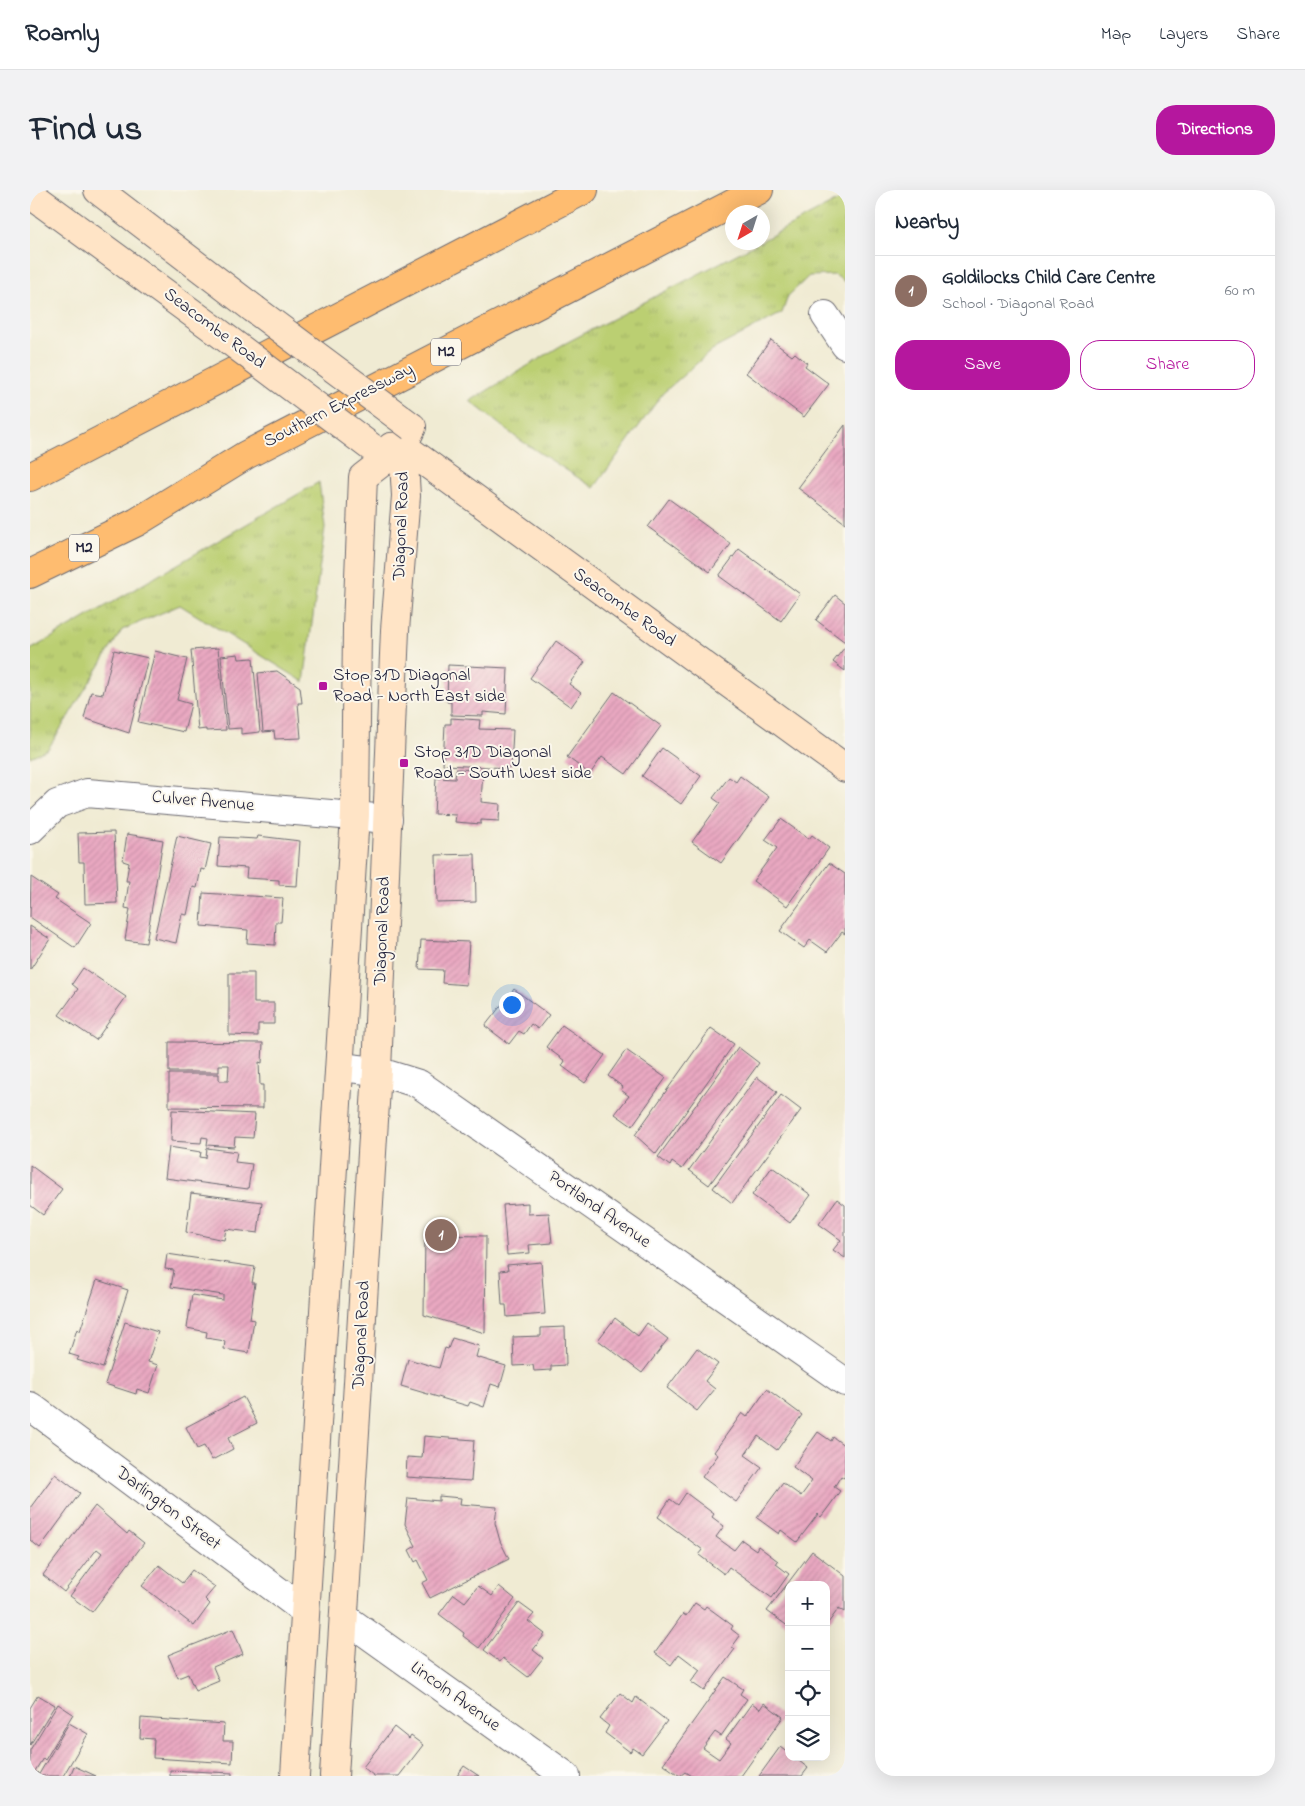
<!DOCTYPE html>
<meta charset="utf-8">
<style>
:root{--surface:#fff;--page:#f2f2f3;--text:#1f2937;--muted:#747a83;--line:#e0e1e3;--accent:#b5179e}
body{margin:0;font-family:"Indie Flower",sans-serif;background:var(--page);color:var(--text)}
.controls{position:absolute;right:15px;bottom:15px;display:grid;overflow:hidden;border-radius:10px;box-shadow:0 5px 20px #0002}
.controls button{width:45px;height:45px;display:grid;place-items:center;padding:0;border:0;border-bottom:1px solid var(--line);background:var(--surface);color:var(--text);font:25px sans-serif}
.compass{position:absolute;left:695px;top:15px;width:45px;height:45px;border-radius:50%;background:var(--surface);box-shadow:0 5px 20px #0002;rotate:219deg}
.you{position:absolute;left:481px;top:814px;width:18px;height:18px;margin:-12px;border:4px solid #fff;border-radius:50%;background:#1a73e8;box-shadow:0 0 0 8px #1a73e833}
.badge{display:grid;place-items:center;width:32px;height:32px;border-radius:50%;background:var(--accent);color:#fff;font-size:16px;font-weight:700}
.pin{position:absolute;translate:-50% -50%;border:2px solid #fff;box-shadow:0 1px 5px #0006}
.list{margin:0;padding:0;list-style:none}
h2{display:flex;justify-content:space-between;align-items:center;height:65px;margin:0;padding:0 20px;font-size:21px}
h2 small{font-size:16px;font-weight:400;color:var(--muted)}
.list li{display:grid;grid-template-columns:32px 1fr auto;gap:15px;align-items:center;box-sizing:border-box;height:70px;padding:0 20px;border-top:1px solid var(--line)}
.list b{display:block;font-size:19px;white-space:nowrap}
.list p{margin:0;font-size:16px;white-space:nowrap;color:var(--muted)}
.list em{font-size:16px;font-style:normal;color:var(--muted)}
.actions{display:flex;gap:10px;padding:15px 20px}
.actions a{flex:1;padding:11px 0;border:1px solid var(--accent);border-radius:20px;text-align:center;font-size:18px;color:var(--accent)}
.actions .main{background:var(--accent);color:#fff}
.icon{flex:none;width:28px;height:28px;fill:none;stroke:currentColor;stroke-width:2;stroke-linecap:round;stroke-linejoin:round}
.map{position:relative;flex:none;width:815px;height:1586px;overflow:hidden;border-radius:20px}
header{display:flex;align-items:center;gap:30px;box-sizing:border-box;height:70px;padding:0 25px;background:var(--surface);border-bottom:1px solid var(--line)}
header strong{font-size:24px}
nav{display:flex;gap:28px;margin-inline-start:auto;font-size:18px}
.intro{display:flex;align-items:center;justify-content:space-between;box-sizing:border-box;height:120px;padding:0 30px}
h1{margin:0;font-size:35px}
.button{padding:12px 22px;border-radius:20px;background:var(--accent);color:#fff;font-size:18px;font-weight:700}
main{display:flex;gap:30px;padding:0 30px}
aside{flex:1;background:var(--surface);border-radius:20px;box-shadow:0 5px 20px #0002}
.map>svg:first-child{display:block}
.grass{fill:url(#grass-tufts);stroke:#6e7856}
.building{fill:url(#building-hatch)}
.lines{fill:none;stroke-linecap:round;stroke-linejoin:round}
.minor-casing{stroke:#6a6870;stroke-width:30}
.secondary-casing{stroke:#6a6870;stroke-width:30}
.motorway-casing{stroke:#6a6870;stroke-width:30}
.minor{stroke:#fff;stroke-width:28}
.secondary{stroke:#ffe4c6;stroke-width:28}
.motorway{stroke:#febc70;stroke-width:28}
.secondary-bridge-casing{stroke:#6a6870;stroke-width:30;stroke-linecap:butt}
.secondary-bridge{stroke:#ffe4c6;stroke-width:28}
.poi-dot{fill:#b5179e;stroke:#fbf7ec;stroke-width:2}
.labels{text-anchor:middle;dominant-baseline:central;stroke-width:4;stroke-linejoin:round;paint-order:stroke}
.shield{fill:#fbf7ec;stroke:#636270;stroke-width:1}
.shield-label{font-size:16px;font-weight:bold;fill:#22223b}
.street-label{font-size:18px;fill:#22223b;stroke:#fbf7ec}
.poi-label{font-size:18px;fill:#22223b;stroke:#fbf7ec;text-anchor:start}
</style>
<header>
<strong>Roamly</strong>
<nav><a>Map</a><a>Layers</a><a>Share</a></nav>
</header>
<div class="intro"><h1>Find us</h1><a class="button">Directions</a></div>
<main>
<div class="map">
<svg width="815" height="1586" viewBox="0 0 815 1586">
<defs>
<pattern id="grass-tufts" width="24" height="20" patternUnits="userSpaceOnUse" patternTransform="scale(1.25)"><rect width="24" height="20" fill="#bbcf72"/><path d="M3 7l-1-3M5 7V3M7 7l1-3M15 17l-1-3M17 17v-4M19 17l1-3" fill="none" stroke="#a0b164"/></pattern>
<pattern id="building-hatch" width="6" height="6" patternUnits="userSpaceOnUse" patternTransform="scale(1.25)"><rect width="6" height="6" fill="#e9a8c1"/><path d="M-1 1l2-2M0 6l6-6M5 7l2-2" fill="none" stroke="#c890a7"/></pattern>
</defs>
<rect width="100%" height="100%" fill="#fbf7ec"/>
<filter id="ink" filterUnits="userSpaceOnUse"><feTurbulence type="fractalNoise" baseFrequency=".02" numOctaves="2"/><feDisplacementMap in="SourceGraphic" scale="10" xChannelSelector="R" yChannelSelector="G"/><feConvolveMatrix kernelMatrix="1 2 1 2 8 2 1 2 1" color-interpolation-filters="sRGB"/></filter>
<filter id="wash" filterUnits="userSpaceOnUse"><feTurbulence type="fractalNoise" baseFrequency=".0096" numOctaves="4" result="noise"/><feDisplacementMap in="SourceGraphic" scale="20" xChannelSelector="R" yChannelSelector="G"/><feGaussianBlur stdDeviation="1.12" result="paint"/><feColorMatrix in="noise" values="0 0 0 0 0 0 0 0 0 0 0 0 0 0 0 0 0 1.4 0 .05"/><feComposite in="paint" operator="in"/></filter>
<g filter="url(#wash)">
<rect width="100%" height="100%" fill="#f0ebd3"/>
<path class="grass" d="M815,7V92L805,85L779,86L758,106L752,123L682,160L633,203L564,298L487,248L440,211L532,155L728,53L732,52L733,50Z
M289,292L295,337L274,492L150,415L92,440L18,559L0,567V460Z"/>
<g id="blocks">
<path class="building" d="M741,150L762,166L765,163L777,173L775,176L799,194L774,227L716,183Z
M815,235V333L768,298Z
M639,309L701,354L680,382L618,337Z
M709,359L770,404L751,431L689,386Z
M805,405L815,413V452L786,430Z
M526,451L555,472L539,494L551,503L541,517L500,488Z
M815,457V481L803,472Z
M188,458L196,540L176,541V539L168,540L161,460Z
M84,460L118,468L99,543L54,528L61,502L73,504Z
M125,461L157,469L147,510L161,514L154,542L108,532Z
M208,464L209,469L223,468L230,542L211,544V538L198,539L191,466Z
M418,475L478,478L476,524L453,522V526L421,525V512H417Z
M247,481L270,497L272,513H268L271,548L245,549L244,541L233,542L228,483Z
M584,502L631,536L596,584L572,567L560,584L537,567Z
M421,528L450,530L449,539L483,540L481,578L413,575L415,534H421Z
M632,558L671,586L651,614L612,586Z
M426,579L453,580L451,612L470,614L469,631L451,630V634L425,632L426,625L404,624L406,588L425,589Z
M710,586L739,607L691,673L662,652L690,613L683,608L699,587L706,592Z
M751,629L779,649L782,645L799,658L757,716L723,691L747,658L735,650Z
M84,642L87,713L55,714L54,672H49L48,643Z
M97,644L133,650L116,753L95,750L100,719L95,718L99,691H96L99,673L93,671Z
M147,646L181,654L175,680L171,679L167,698L163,697L157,725L152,724L146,753L124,748Z
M228,646L270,651L267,696L249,695V690L216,688L217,678L188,676L190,647L227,649Z
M445,664L446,712L407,713L406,665Z
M799,673L815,684V744L812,742L797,762L780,750L774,758L750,741Z
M1,687L28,705L25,709L61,733L45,758L0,727Z
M173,703L253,708L251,732H246L245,755L217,753L218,740L171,736Z
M0,736L20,749L0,780Z
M391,750L439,752L436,795L412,793L413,780L389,779Z
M53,778L96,807L66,850L29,825L48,799L42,794Z
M199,783H224V813H244V834H228V846L199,845Z
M484,799L519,825L508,839L501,834L494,844L489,841L479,854L455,836Z
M532,835L575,865L555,893L532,876L535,871L516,857Z
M681,838L704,854L626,964L605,945Z
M139,852L233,853L232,873L229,872L230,895H233V918L139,917V884H189V891H198L199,875H189V882H139Z
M708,857L729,873L652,979L642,972L640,976L628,967Z
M596,860L636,888L602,936L585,924L599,906L591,900L593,897L578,886Z
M727,887L747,902L679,995L659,980Z
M751,905L771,920L702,1013L683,998Z
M142,920L225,924L223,948L205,947L204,957L177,955L178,948L172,947L171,953L141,951Z
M139,957L171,962L170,967L176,968L177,958L207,962L205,972L222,974L218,999L135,988Z
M0,975L32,999L13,1025L0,1015Z
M742,977L781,1005L760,1033L722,1005Z
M161,1003L232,1012L228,1043L196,1039L194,1050L156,1042Z
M807,1009L815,1015V1068L803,1060L811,1050L789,1034Z
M498,1013V1024L519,1023L522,1053L499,1055L500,1063L477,1065L473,1015Z
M395,1045L456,1046L455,1143L394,1125Z
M137,1064L225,1077L222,1093H225L220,1129L224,1130L219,1163L194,1159L195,1151L176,1148L177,1142L157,1138L162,1105L193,1110V1105L141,1097L144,1080L135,1079Z
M511,1072L515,1124L477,1127L476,1115H472L470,1081L478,1080L477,1075Z
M67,1090L98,1100L73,1178L47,1170L49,1167L39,1164L47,1139L50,1141Z
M585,1128L608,1146L617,1133L638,1149L612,1183L568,1150Z
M95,1132L128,1142L118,1172L128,1175L119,1203L107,1199L106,1204L75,1194Z
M535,1137L536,1175L521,1176V1180L504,1181L503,1175L484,1176L483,1147L511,1146V1138Z
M422,1148L449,1156L446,1167L476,1176L470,1197L461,1194L454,1217L440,1212L438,1216L371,1196L378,1169L409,1178L415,1158L418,1159Z
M667,1158L688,1174L675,1191L685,1199L667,1221L637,1198Z
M737,1199L772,1225L747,1260L728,1246L715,1265L732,1277L706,1312L672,1287L688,1265L684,1262L712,1223L717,1227Z
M213,1207L227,1233L198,1248L203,1259L182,1270L174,1256L167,1259L156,1237Z
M788,1242L801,1251L803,1247L815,1256V1286L814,1288L811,1286L804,1297L810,1301L800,1315L791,1327L788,1324L767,1352L751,1340L749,1344L727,1328L753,1293L771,1306L782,1291L763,1277Z
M394,1246L444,1250L441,1291L376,1287L377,1267L392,1268Z
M25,1284L50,1303L10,1358L0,1350V1318Z
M656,1303L684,1324L682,1327L694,1336L686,1347L704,1360L712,1350L726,1360L728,1356L748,1371L746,1374L759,1384L742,1408L699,1377L694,1384L669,1365L673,1360L628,1327L640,1309L648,1315Z
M409,1306L431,1308L430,1314L467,1317L465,1333L470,1351L479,1369L400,1408L392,1393L398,1390L388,1370L385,1372L379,1360L386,1356L375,1334L378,1308L409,1311Z
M65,1316L97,1344L99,1341L114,1353L62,1422L40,1406L72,1363L67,1359L34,1402L13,1385Z
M782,1361L815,1386V1422L809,1418L796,1436V1395H759V1437L737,1421Z
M129,1375L152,1393L162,1380L185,1397L175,1409L180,1414L164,1436L112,1396Z
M448,1396L462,1406L469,1396L485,1409L449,1458L433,1446L434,1443L409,1424L424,1404L435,1412Z
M489,1413L504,1424L498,1431L515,1444L503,1460L513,1468L498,1487L473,1468L470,1472L454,1460Z
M665,1413L674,1419L676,1416L691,1427L703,1436L701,1439L710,1446L702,1457L705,1459L674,1501L661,1492L670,1480L649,1464L641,1475L625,1463L653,1424L656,1426Z
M203,1439L213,1464L183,1477L189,1491L165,1501L158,1484L148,1488L138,1465Z
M695,1487L713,1499L710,1504L717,1509L691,1546L685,1542L673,1558L689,1569L701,1553L696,1549L722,1513L730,1519L734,1513L753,1527L711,1586H661L655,1582L650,1586L633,1574Z
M590,1503L603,1513L606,1507L637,1531L612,1564L603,1558L600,1562L575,1543L579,1536L570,1529Z
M8,1505L25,1515L0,1555V1518Z
M28,1514L43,1524L15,1570L13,1568L5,1581L8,1583L7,1586H0V1560Z
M111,1528L194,1534L193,1551H203L202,1573L123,1568L124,1549L110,1548Z
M39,1533L58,1544L33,1586H8Z
M364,1537L379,1549L381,1546L393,1555L369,1586H344L333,1577Z
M750,1557L759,1564V1567H764L778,1578L772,1586H729Z
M44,1576L66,1586H40Z
M434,1576L449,1586H427Z
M140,1580L202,1583V1586H140Z"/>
</g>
</g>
<g filter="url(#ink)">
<use href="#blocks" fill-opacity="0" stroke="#6a6870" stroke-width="1"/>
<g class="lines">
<g class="minor-casing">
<path id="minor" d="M795,125L815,155
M0,640L27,614L57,603L358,629
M310,877L347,881L389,894L815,1192
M0,1216L275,1421
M315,1428L536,1586"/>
</g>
<g class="secondary-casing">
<path id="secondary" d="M68,0L224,119
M0,4L184,139
M361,257L373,256L815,578
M265,1586L325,625L327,437L333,287L373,256
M304,1586L347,881L365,440L376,306L373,256L382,237"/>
</g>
<g class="motorway-casing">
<path id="motorway" d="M0,287L554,0
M0,384L107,332L216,265L729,0"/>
</g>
<use href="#minor" class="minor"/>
<use href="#secondary" class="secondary"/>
<use href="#motorway" class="motorway"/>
<g class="secondary-bridge-casing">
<path id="secondary-bridge" d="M224,119L382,237
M184,139L341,257"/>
</g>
<use href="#secondary-bridge" class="secondary-bridge"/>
</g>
</g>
<g class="poi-dot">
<rect x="288" y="491" width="10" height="10" rx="2.5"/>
<rect x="369" y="568" width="10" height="10" rx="2.5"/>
</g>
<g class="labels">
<g class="shield">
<rect x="401" y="148.5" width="30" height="27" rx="4"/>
<rect x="39" y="344.5" width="30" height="27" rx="4"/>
</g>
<g class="shield-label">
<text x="416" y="162">M2</text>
<text x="54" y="358">M2</text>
</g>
<g class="street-label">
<text transform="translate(184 139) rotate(37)">Seacombe Road</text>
<text transform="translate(309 216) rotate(-27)">Southern Expressway</text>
<text transform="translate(372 336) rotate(-88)">Diagonal Road</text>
<text transform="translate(594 418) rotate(36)">Seacombe Road</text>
<text transform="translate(173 612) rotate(5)">Culver Avenue</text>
<text transform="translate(353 741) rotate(-88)">Diagonal Road</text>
<text transform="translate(569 1020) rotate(35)">Portland Avenue</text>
<text transform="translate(332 1145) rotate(-87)">Diagonal Road</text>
<text transform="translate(138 1319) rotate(37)">Darlington Street</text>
<text transform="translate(425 1507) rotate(36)">Lincoln Avenue</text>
</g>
<g class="poi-label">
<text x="303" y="486">Stop 31D Diagonal<tspan x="303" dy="21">Road - North East side</tspan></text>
<text x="384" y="563">Stop 31D Diagonal<tspan x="384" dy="21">Road - South West side</tspan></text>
</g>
</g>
</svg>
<div class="controls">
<button>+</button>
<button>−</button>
<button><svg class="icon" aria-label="locate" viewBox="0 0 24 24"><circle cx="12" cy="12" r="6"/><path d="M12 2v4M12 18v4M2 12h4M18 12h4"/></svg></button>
<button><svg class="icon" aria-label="layers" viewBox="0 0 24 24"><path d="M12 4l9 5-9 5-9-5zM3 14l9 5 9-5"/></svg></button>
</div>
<svg class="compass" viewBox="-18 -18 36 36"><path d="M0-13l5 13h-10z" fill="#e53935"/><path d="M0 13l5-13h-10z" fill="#747a83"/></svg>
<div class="you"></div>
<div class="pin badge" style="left:411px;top:1045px;background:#8d6e63">1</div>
</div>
<aside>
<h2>Nearby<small></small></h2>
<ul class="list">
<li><span class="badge" style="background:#8d6e63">1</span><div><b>Goldilocks Child Care Centre</b><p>School · Diagonal Road</p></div><em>60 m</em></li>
</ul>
<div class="actions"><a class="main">Save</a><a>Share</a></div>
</aside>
</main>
